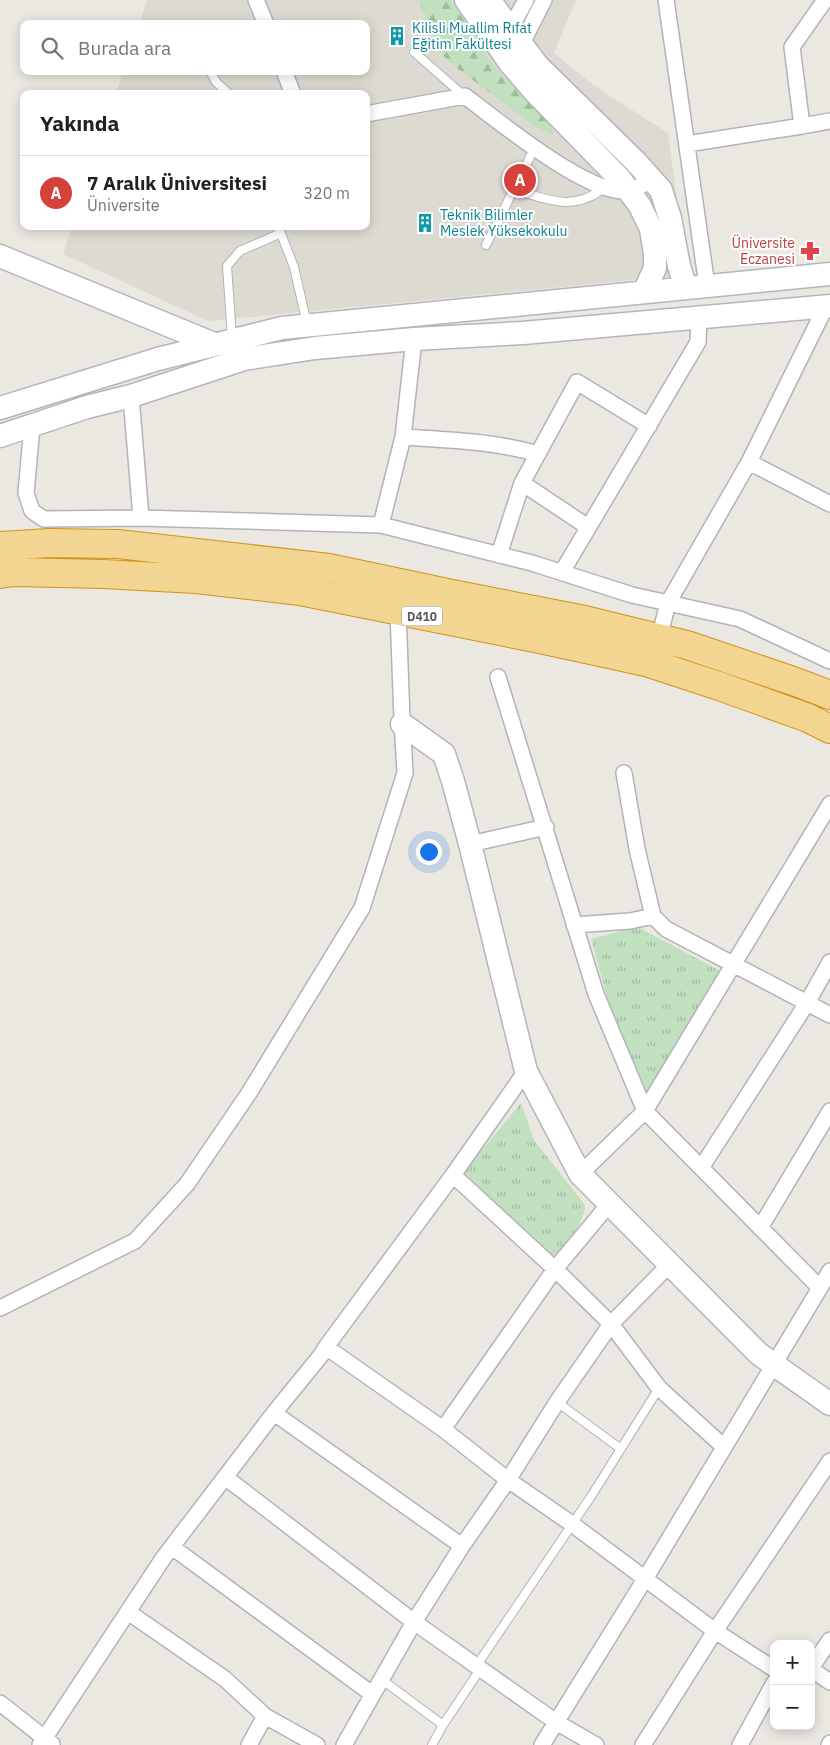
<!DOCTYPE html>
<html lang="tr">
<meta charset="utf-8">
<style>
:root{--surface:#fff;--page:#f2f2f2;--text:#202124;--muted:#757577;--line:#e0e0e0;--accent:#d6413b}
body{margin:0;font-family:"IBM Plex Sans",sans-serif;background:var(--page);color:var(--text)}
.controls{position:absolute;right:15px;bottom:15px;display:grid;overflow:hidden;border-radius:10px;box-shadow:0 2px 12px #0003}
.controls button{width:45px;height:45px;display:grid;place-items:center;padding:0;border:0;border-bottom:1px solid var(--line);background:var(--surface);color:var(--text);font:25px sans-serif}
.you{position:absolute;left:428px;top:851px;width:18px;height:18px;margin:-12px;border:4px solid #fff;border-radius:50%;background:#1a73e8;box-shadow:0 0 0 8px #1a73e833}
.badge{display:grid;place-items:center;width:32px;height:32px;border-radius:50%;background:var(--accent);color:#fff;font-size:16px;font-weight:700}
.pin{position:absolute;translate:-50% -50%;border:2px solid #fff;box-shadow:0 1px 5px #0006}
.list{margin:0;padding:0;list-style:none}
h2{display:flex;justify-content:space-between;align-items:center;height:65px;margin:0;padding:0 20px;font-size:21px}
h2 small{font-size:16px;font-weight:400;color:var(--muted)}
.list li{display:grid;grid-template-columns:32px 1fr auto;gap:15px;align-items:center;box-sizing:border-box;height:75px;padding:0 20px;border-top:1px solid var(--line)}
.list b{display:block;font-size:19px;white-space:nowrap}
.list p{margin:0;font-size:16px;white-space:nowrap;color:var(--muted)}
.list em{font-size:16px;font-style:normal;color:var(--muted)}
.icon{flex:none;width:28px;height:28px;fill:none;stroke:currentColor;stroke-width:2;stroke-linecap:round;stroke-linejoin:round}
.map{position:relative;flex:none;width:830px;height:1745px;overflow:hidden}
.search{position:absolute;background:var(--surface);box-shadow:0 2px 12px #0003;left:20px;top:20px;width:350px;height:55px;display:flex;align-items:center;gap:12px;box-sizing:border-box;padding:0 18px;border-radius:10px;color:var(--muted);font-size:19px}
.panel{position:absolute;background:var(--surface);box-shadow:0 2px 12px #0003;left:20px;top:90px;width:350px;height:140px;border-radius:10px}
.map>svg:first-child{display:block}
.education{fill:#dddad2}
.forest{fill:url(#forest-firs)}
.park{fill:url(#park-tufts)}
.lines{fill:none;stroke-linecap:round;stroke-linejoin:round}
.lane-casing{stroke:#b1b4b7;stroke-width:10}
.street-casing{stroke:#b1b4b7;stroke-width:18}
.secondary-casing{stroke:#b3b6ba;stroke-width:25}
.highway-casing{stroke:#d59117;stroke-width:30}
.lane{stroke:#fff;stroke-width:8}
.street{stroke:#fff;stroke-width:15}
.secondary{stroke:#fff;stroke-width:22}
.highway{stroke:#f1d591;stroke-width:28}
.labels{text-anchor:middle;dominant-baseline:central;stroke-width:4;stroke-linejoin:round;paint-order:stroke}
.shield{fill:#fff;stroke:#8b8e90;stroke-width:1}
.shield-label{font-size:12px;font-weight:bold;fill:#595d60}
.culture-label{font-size:14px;fill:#0d838f;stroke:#fff;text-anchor:start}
.health-label{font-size:14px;fill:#be3a42;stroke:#fff;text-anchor:end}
</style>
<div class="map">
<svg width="830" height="1745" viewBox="0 0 830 1745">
<defs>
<pattern id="forest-firs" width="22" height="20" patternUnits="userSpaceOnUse" patternTransform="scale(1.25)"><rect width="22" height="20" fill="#c1e0bf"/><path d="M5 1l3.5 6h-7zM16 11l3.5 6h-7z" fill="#a0b99f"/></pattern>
<pattern id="park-tufts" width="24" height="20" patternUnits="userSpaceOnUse" patternTransform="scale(1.25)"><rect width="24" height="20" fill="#c1e0bf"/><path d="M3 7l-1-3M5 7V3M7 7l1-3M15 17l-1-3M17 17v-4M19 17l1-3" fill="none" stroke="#a0b99f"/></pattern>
</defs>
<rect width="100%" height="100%" fill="#ebe8e1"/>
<path class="education" d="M147,0H576L554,53L596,87L668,133L687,275L208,321L63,254L72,226H366V94H116L123,71H366V24H139Z"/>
<path class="forest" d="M419,0H451L493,65L552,126L553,135L536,127L458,69L437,50Z"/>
<path class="park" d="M638,927L720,971L647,1092L611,1011L591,939Z
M521,1103L534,1140L585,1205C586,1219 563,1252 550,1257L464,1172Z"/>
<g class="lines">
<g class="lane-casing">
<path id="lane" d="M414,52L463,95
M210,71L216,82L229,94
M514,189C548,200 573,212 604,188
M278,226L294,267L307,324
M486,245L535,147
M232,338L227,266L240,251L281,233
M557,1402L621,1449
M477,1665L592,1495L659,1388
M381,1679L443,1725
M432,1745L443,1725L481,1668"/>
</g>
<g class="street-casing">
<path id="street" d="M256,0L266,24
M666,0L707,286
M506,36L526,0
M518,51L544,0
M284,71L293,94
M366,114L465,96C498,121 585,192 624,191C633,191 644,184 652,180
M802,126L830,121
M687,144L802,126L792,47L825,0
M131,396L141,518
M32,426L26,493L32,511L44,519L141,518L381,525L532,563L632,595L740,619L830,661
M403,437C448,440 494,441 538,454
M749,462L830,504
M522,483L588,527
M381,525L403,437L414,339
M499,555L522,483L577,382L649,426
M562,572L698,342L699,317
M659,638L668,603L749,462L826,306
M498,677L596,994L645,1111L820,1288
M624,773L637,849L653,916L666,929L830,1015
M470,844L546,827
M574,925L630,921L653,916
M526,1071L453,1175L326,1347L443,1429L508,1480L572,1524L715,1631L774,1669
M701,1168L807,1003L830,962
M580,1174L645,1111L830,804
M453,1175L555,1269L611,1324L659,1388L724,1447
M760,1228L830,1111
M0,1308L135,1241L187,1184L249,1093L362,908L405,773L402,719L398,611
M274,1413L462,1546
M443,1429L555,1269L610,1203
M225,1477L414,1622L556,1722L596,1745
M172,1547L372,1694
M128,1612L225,1679L265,1716L249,1745
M811,1668L830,1640
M811,1669L830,1682
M0,1703L52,1744
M265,1716L317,1745
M40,1745L164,1557L274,1413L322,1354L326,1347
M344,1745L414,1622L462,1546L508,1480L557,1402L611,1324L670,1264
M542,1745L645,1579L830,1271
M643,1745L715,1631L830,1461
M740,1745L774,1683
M829,1745L830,1743"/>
</g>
<g class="secondary-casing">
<path id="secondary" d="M466,0L510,63L534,91L620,179L640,206L651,229L655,254V268L644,292
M489,0L537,65L636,162L661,190L670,218L679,266L686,288
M0,256L214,344
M0,408L158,359L282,328L830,274
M0,436L87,407L131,396L244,359L315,348L414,339L523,333L830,306
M402,724L444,754L453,781L470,844L526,1071L580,1174L759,1354L830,1404"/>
</g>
<g class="highway-casing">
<path id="highway" d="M0,546L49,543L118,544L329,568L452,594L585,620L687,645L796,682L830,695
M0,574L14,572L103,574L196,579L300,591L535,638L646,662L719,686L808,718L830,729"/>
</g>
<use href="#lane" class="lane"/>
<use href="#street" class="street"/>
<use href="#secondary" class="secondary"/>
<use href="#highway" class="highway"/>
</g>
<defs>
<g id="building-bare" transform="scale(1.5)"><path d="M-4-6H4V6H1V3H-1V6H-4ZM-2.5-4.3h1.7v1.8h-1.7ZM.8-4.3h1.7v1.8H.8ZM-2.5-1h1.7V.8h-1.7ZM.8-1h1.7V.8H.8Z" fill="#0f9aa8" stroke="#fff" stroke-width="2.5" paint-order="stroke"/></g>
<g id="pharmacy-bare" transform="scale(1.5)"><path d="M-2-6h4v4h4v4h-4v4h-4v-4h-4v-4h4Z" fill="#e0444e" stroke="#fff" stroke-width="2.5" paint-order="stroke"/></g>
</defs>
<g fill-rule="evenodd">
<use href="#building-bare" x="397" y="36"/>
<use href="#building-bare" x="425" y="223"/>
<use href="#pharmacy-bare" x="810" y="251"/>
</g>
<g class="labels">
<rect class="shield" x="402" y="606.5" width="40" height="19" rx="4"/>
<g class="shield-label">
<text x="422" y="616">D410</text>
</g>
<g class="culture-label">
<text x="412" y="28">Kilisli Muallim Rıfat<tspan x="412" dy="16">Eğitim Fakültesi</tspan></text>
<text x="440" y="215">Teknik Bilimler<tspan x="440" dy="16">Meslek Yüksekokulu</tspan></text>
</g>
<g class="health-label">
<text x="795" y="243">Üniversite<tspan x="795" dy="16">Eczanesi</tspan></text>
</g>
</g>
</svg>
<div class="controls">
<button>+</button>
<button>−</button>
</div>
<div class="you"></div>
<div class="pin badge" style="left:520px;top:180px">A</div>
<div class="search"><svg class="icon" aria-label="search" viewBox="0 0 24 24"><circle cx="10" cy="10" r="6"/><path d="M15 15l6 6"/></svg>Burada ara</div>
<section class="panel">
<h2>Yakında<small></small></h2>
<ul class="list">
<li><span class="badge">A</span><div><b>7 Aralık Üniversitesi</b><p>Üniversite</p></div><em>320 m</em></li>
</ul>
</section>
</div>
